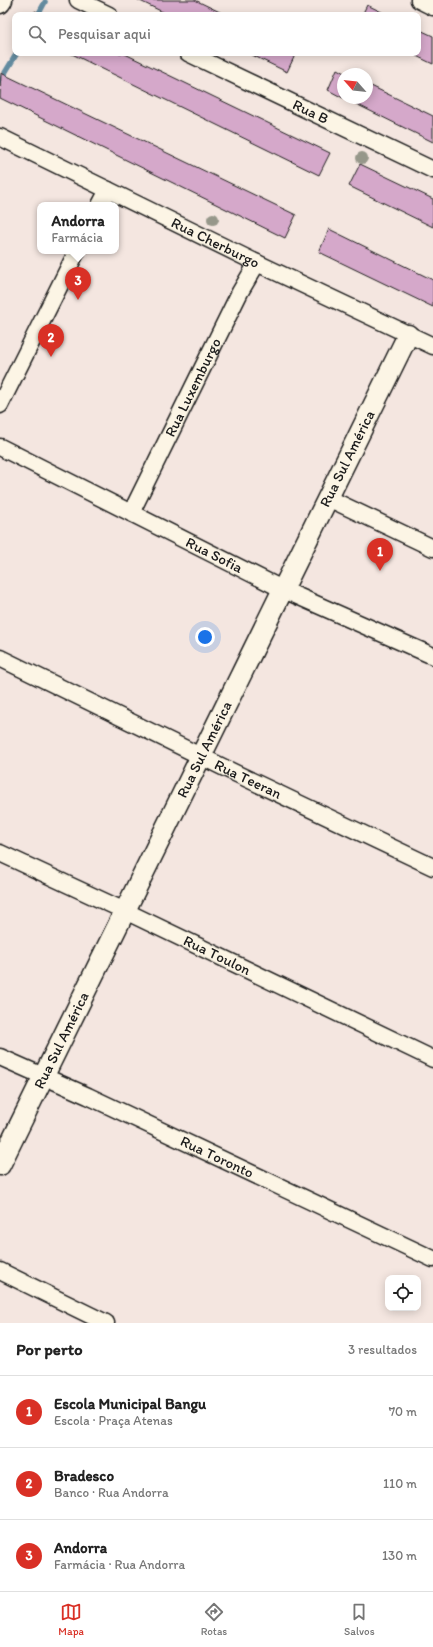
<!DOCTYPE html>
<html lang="pt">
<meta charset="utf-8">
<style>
:root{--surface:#fff;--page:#f6f6f6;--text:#222;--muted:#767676;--line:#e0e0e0;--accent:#d93025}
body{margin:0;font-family:Itim,sans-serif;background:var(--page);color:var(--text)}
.controls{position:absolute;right:12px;bottom:12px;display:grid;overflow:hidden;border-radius:8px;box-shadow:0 2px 10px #0003}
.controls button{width:36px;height:36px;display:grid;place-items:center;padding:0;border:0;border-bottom:1px solid var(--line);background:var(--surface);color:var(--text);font:20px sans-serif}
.compass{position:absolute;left:337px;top:68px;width:36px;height:36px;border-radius:50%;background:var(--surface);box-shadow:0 2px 10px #0003;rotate:297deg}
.you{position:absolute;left:205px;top:637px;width:14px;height:14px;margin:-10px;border:3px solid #fff;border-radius:50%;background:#1a73e8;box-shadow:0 0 0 6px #1a73e833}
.badge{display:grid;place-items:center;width:26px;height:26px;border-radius:50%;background:var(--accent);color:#fff;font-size:13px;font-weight:700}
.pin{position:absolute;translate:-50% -33px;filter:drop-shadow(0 1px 2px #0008)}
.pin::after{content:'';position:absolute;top:21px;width:14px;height:12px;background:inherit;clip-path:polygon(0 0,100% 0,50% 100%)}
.popup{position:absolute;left:37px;top:202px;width:82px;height:52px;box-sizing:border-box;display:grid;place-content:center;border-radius:8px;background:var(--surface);filter:drop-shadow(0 1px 3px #0005);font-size:13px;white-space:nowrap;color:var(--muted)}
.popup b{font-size:15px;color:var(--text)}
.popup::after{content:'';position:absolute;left:50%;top:100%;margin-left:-8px;border:8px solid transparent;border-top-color:var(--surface)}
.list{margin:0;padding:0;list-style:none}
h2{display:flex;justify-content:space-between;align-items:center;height:52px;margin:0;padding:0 16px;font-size:17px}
h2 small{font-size:13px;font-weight:400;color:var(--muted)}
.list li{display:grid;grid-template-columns:26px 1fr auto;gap:12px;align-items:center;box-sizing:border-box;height:72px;padding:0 16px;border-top:1px solid var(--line)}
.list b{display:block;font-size:15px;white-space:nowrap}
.list p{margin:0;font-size:13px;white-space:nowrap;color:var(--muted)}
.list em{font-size:13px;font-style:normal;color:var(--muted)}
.icon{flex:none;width:22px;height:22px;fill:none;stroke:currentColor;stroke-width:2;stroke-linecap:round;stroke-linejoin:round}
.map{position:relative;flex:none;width:433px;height:1323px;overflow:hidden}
.search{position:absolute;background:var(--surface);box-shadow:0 2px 10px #0003;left:12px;right:12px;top:12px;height:44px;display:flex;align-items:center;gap:10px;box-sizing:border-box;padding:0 14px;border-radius:8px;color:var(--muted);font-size:15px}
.sheet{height:268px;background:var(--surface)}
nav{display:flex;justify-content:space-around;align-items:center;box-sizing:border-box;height:56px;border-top:1px solid var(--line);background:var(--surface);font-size:11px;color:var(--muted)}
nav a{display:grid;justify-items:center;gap:2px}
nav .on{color:var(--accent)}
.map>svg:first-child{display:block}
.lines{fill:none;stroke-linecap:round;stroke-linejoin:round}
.stream{stroke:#648b9f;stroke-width:5.5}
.building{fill:#d5a8ca;stroke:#1c1c1c}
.minor-casing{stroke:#1c1c1c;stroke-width:19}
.tertiary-casing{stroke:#1c1c1c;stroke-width:23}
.minor{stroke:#fcf5e5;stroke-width:16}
.tertiary{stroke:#fcf5e5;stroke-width:20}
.tree{fill:#96978a}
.labels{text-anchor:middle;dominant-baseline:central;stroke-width:3;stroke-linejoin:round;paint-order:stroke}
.street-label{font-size:15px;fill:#1c1c1c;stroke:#fcf5e5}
</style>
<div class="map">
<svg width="433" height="1323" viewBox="0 0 433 1323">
<rect width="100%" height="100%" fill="#f4e6e0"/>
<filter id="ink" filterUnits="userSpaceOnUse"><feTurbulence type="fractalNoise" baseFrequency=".025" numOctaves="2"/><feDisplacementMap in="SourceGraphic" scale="8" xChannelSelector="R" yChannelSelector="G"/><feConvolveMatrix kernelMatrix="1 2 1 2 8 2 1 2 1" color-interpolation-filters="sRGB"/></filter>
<g filter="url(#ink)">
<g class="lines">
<path class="stream" d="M38,15L45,2
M0,81L17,53"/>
</g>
<path class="building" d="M138,0H195L226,15H169Z
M367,5L388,15H362Z
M35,11L44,15H34Z
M418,29L433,36V64L410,53H418Z
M70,53H123L330,153L319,175Z
M248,53H296L287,72Z
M337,69L346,74H343V98L328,90Z
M1,73L296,215L285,238L0,98Z
M367,84L433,116V142L344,98H367Z
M360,164L433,199V227L349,186Z
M329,229L433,280V307L319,252Z"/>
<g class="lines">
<g class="minor-casing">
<g id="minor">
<path d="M78,0L109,15"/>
<path d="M419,0L433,7"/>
<path id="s1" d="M188,53L433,170"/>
<path id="s2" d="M0,137L257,263L433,346"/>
<path d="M100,205L108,190"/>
<path d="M0,405L77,251"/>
<path id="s3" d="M0,447L284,590L433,656"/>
<path d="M328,498L433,548"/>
<path id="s4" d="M131,513L240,292L257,263"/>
<path id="s5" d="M0,658L235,773L433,867"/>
<path id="s6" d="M0,853L125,911L433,1059"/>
<path id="s7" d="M0,1057L88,1096L433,1259"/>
<path d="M0,1271L106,1323"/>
</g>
</g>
<g class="tertiary-casing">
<g id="tertiary">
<path d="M0,3L2,0"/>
<path id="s8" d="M0,1165L408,335"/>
</g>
</g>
<use href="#minor" class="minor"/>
<use href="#tertiary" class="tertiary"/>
</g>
<g class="tree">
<circle cx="362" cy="158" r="6"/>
<circle cx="213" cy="219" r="6"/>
</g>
</g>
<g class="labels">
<g class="street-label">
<text stroke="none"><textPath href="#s1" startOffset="136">Rua B</textPath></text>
<text stroke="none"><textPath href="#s2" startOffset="240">Rua Cherburgo</textPath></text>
<text stroke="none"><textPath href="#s4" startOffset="140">Rua Luxemburgo</textPath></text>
<text stroke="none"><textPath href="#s8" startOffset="787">Rua Sul América</textPath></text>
<text stroke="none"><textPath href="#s3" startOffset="240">Rua Sofia</textPath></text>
<text stroke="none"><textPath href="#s8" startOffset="463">Rua Sul América</textPath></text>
<text stroke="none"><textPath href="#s5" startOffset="276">Rua Teeran</textPath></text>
<text stroke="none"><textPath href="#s6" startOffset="240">Rua Toulon</textPath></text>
<text stroke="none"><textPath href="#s8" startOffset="139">Rua Sul América</textPath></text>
<text stroke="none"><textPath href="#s7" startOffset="239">Rua Toronto</textPath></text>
</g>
</g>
</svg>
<div class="controls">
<button><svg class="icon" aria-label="locate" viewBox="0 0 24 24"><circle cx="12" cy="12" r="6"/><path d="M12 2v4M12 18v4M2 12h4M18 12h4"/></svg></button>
</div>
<svg class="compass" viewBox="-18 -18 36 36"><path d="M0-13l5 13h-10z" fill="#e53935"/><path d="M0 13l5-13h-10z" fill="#767676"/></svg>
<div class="you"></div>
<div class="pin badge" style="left:380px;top:571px">1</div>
<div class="pin badge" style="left:51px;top:357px">2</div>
<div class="pin badge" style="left:78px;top:300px">3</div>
<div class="popup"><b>Andorra</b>Farmácia</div>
<div class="search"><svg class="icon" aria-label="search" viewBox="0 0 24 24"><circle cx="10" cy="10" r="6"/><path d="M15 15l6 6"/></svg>Pesquisar aqui</div>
</div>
<section class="sheet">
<h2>Por perto<small>3 resultados</small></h2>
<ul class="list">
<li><span class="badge">1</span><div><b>Escola Municipal Bangu</b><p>Escola · Praça Atenas</p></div><em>70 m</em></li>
<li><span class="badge">2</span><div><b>Bradesco</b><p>Banco · Rua Andorra</p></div><em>110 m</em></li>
<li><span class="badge">3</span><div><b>Andorra</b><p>Farmácia · Rua Andorra</p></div><em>130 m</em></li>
</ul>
</section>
<nav>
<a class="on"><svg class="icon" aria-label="map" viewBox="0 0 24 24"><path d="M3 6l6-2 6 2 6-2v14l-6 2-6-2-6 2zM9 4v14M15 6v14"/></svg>Mapa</a>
<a><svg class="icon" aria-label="directions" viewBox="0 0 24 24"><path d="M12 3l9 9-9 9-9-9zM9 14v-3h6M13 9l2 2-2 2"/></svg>Rotas</a>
<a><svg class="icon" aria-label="saved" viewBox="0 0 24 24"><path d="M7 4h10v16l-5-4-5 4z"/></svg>Salvos</a>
</nav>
